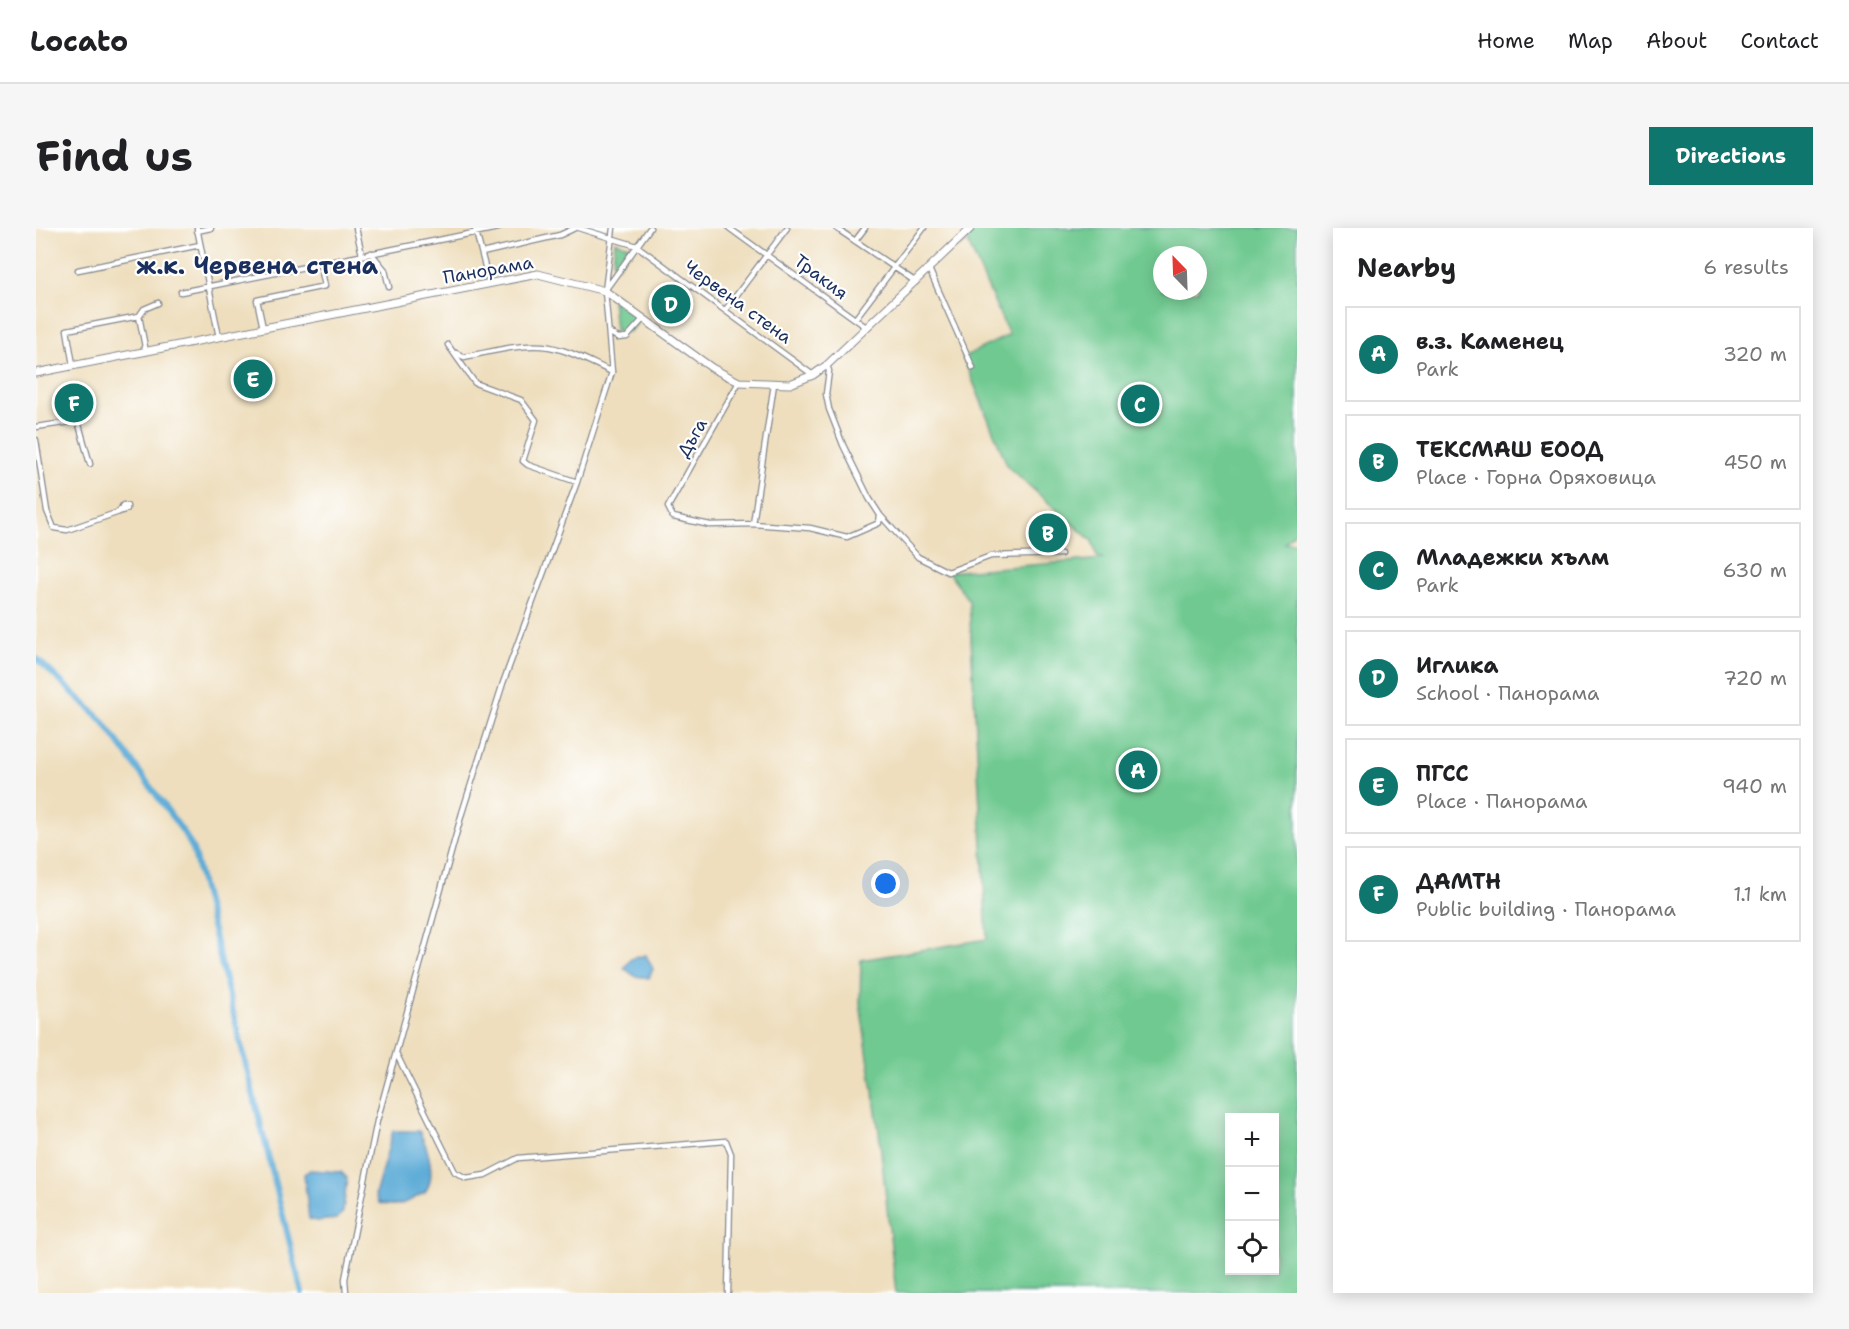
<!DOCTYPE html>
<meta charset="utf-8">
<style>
:root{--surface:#fff;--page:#f6f6f6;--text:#202124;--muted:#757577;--line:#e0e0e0;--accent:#0f766e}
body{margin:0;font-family:"Shantell Sans",sans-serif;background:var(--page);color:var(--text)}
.controls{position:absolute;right:18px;bottom:18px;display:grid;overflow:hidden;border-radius:0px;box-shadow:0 3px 15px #0003}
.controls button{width:54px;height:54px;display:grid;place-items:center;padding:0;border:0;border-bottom:2px solid var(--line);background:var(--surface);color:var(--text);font:30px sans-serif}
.compass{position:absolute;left:1117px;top:18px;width:54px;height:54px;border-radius:50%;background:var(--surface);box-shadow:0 3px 15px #0003;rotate:337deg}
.you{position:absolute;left:850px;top:656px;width:21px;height:21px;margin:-15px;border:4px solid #fff;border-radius:50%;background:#1a73e8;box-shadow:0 0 0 9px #1a73e833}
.badge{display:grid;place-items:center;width:39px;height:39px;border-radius:50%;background:var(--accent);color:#fff;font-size:20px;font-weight:700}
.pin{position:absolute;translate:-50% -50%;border:3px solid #fff;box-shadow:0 2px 6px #0006}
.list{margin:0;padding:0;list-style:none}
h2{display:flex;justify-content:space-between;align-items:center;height:78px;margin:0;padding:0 24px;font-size:26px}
h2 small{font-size:20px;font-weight:400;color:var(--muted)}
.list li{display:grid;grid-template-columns:39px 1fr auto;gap:18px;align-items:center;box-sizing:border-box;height:96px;margin:0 12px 12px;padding:0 12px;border:2px solid var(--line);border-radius:0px}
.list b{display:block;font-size:22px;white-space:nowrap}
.list p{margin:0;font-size:20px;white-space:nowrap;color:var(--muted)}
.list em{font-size:20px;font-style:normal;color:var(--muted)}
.icon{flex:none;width:33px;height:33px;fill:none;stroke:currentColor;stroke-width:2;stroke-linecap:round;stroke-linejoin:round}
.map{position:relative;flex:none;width:1261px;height:1065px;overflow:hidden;border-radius:0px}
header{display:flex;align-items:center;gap:36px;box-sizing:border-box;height:84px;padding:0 30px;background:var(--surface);border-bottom:2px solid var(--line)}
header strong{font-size:28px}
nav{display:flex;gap:33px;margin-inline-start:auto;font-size:21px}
.intro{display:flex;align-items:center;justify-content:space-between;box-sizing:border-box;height:144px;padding:0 36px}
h1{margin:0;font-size:42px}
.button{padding:15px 27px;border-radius:0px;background:var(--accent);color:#fff;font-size:21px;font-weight:700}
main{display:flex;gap:36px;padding:0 36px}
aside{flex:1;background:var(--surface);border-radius:0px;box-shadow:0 3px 15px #0003}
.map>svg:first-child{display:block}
.green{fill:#70c990;stroke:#467c77;stroke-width:1.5;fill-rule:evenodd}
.water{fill:#5dacd7;stroke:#3c6e9a;stroke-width:1.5}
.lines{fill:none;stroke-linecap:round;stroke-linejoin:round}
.canal{stroke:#5dacd7;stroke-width:6}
.street-casing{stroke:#84868e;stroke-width:7}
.secondary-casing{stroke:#84868e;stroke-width:9}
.street{stroke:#fff;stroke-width:4.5}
.secondary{stroke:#fff;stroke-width:7}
.labels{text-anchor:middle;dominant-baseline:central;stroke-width:4.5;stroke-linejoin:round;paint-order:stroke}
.street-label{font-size:18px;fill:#1b2f5e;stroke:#fff}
.district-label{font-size:24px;font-weight:bold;fill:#1b2f5e;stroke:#fff}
</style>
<header>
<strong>Locato</strong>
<nav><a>Home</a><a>Map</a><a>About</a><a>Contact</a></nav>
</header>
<div class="intro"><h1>Find us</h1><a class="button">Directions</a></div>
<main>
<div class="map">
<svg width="1261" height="1065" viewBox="0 0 1261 1065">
<rect width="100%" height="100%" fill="#fff"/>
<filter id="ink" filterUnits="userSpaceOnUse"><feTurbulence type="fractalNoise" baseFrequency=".0167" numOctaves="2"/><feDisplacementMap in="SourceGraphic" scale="12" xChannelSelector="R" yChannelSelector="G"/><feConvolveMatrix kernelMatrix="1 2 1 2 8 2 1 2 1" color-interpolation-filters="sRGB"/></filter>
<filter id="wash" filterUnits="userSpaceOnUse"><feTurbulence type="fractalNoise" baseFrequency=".008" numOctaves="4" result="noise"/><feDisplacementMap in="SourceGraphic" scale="24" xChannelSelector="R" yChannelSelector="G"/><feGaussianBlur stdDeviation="1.35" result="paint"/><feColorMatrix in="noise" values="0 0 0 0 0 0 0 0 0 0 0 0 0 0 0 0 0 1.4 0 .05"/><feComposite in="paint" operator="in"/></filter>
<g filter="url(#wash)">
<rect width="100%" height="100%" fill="#eedebd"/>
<path class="green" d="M935,0H1261V302L1249,315H1261V1065H860L843,904L824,775L825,732L951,711L933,373L912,344L1068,331L1061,329L1056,313L972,239L927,129L973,107L928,6ZM1126,27H1162V63H1126ZM1194,890H1238V1042H1194Z
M579,13L595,19L582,38L577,35Z
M576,71L601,89L600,97L593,104L579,102Z"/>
<path class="water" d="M610,727L617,741L613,750L599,748L588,740L595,731Z
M357,903H383C392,919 401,949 389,964C374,973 361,981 343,975L339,967Z
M274,942L305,944L311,950L307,984L301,991L281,993L273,991L268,946Z"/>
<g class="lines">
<path class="canal" d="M0,430L66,492L148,605L157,621L266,1065"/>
</g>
</g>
<g filter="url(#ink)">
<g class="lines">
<g class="street-casing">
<path id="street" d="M161,0L183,109
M320,0L326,27
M439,0L453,54
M542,0L601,18L777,147
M693,0L830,99
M800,0L880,54
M161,3L175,0
M819,13L829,0
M335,25L349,42L353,59
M446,25L524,7L539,0
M893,41L937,140
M42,42L164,17
M570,61L614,0
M145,64L462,0
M690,81L751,0
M103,88L110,124
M819,91L888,0
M227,100L221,72L289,58L284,35
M573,104L582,110L591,109L608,90
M412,117L439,155L485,172L500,192L487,233L492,237L541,254
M420,125L428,129C454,124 481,116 506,118C530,120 554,134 576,144
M37,137L31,102L103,88L108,81L122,75
M791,137L793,143L790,166L793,181L807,217L833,270L844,287L882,329L912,344L955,328L1025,326
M703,154L632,279L637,289L674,297L717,296L774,300L811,309L843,295L844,287
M0,199L42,193L54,236
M0,212L11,283L18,300L31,302L83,284L91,281V278L87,277L83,284
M717,296L738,156
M360,825L419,944L430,950L449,947L482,930L690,913L695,926L692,1065
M310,1065L309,1051L341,893L426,585L467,455L541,254L576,144L569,63L577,0"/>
</g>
<g class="secondary-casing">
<path id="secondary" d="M0,145L502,46L569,63L676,140L703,154L754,156L777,147L791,137L935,0"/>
</g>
<use href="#street" class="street"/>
<use href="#secondary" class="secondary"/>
</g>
</g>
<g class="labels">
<g class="street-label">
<text transform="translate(452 42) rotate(-10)">Панорама</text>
<text transform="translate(785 49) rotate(37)">Тракия</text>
<text transform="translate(702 74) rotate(36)">Червена стена</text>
<text transform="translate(656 210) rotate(-60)">Дъга</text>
</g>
<g class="district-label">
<text x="221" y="38">ж.к. Червена стена</text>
</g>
</g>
</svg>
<div class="controls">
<button>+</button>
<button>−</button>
<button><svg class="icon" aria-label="locate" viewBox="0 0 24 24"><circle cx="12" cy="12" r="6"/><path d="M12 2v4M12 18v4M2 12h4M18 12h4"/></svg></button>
</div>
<svg class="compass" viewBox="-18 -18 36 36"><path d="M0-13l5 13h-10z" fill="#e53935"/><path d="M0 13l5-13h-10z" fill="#757577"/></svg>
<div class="you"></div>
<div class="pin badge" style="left:1102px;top:542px">A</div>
<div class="pin badge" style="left:1012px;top:305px">B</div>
<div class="pin badge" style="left:1104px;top:176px">C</div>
<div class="pin badge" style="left:635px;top:76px">D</div>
<div class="pin badge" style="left:217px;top:151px">E</div>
<div class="pin badge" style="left:38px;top:175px">F</div>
</div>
<aside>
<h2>Nearby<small>6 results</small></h2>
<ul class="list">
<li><span class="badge">A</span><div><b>в.з. Каменец</b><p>Park</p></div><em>320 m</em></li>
<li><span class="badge">B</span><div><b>ТЕКСМАШ ЕООД</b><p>Place · Горна Оряховица</p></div><em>450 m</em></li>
<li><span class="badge">C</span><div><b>Младежки хълм</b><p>Park</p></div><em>630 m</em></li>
<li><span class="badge">D</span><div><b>Иглика</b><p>School · Панорама</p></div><em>720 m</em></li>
<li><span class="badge">E</span><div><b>ПГСС</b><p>Place · Панорама</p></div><em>940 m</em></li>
<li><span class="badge">F</span><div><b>ДАМТН</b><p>Public building · Панорама</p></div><em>1.1 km</em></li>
</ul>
</aside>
</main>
